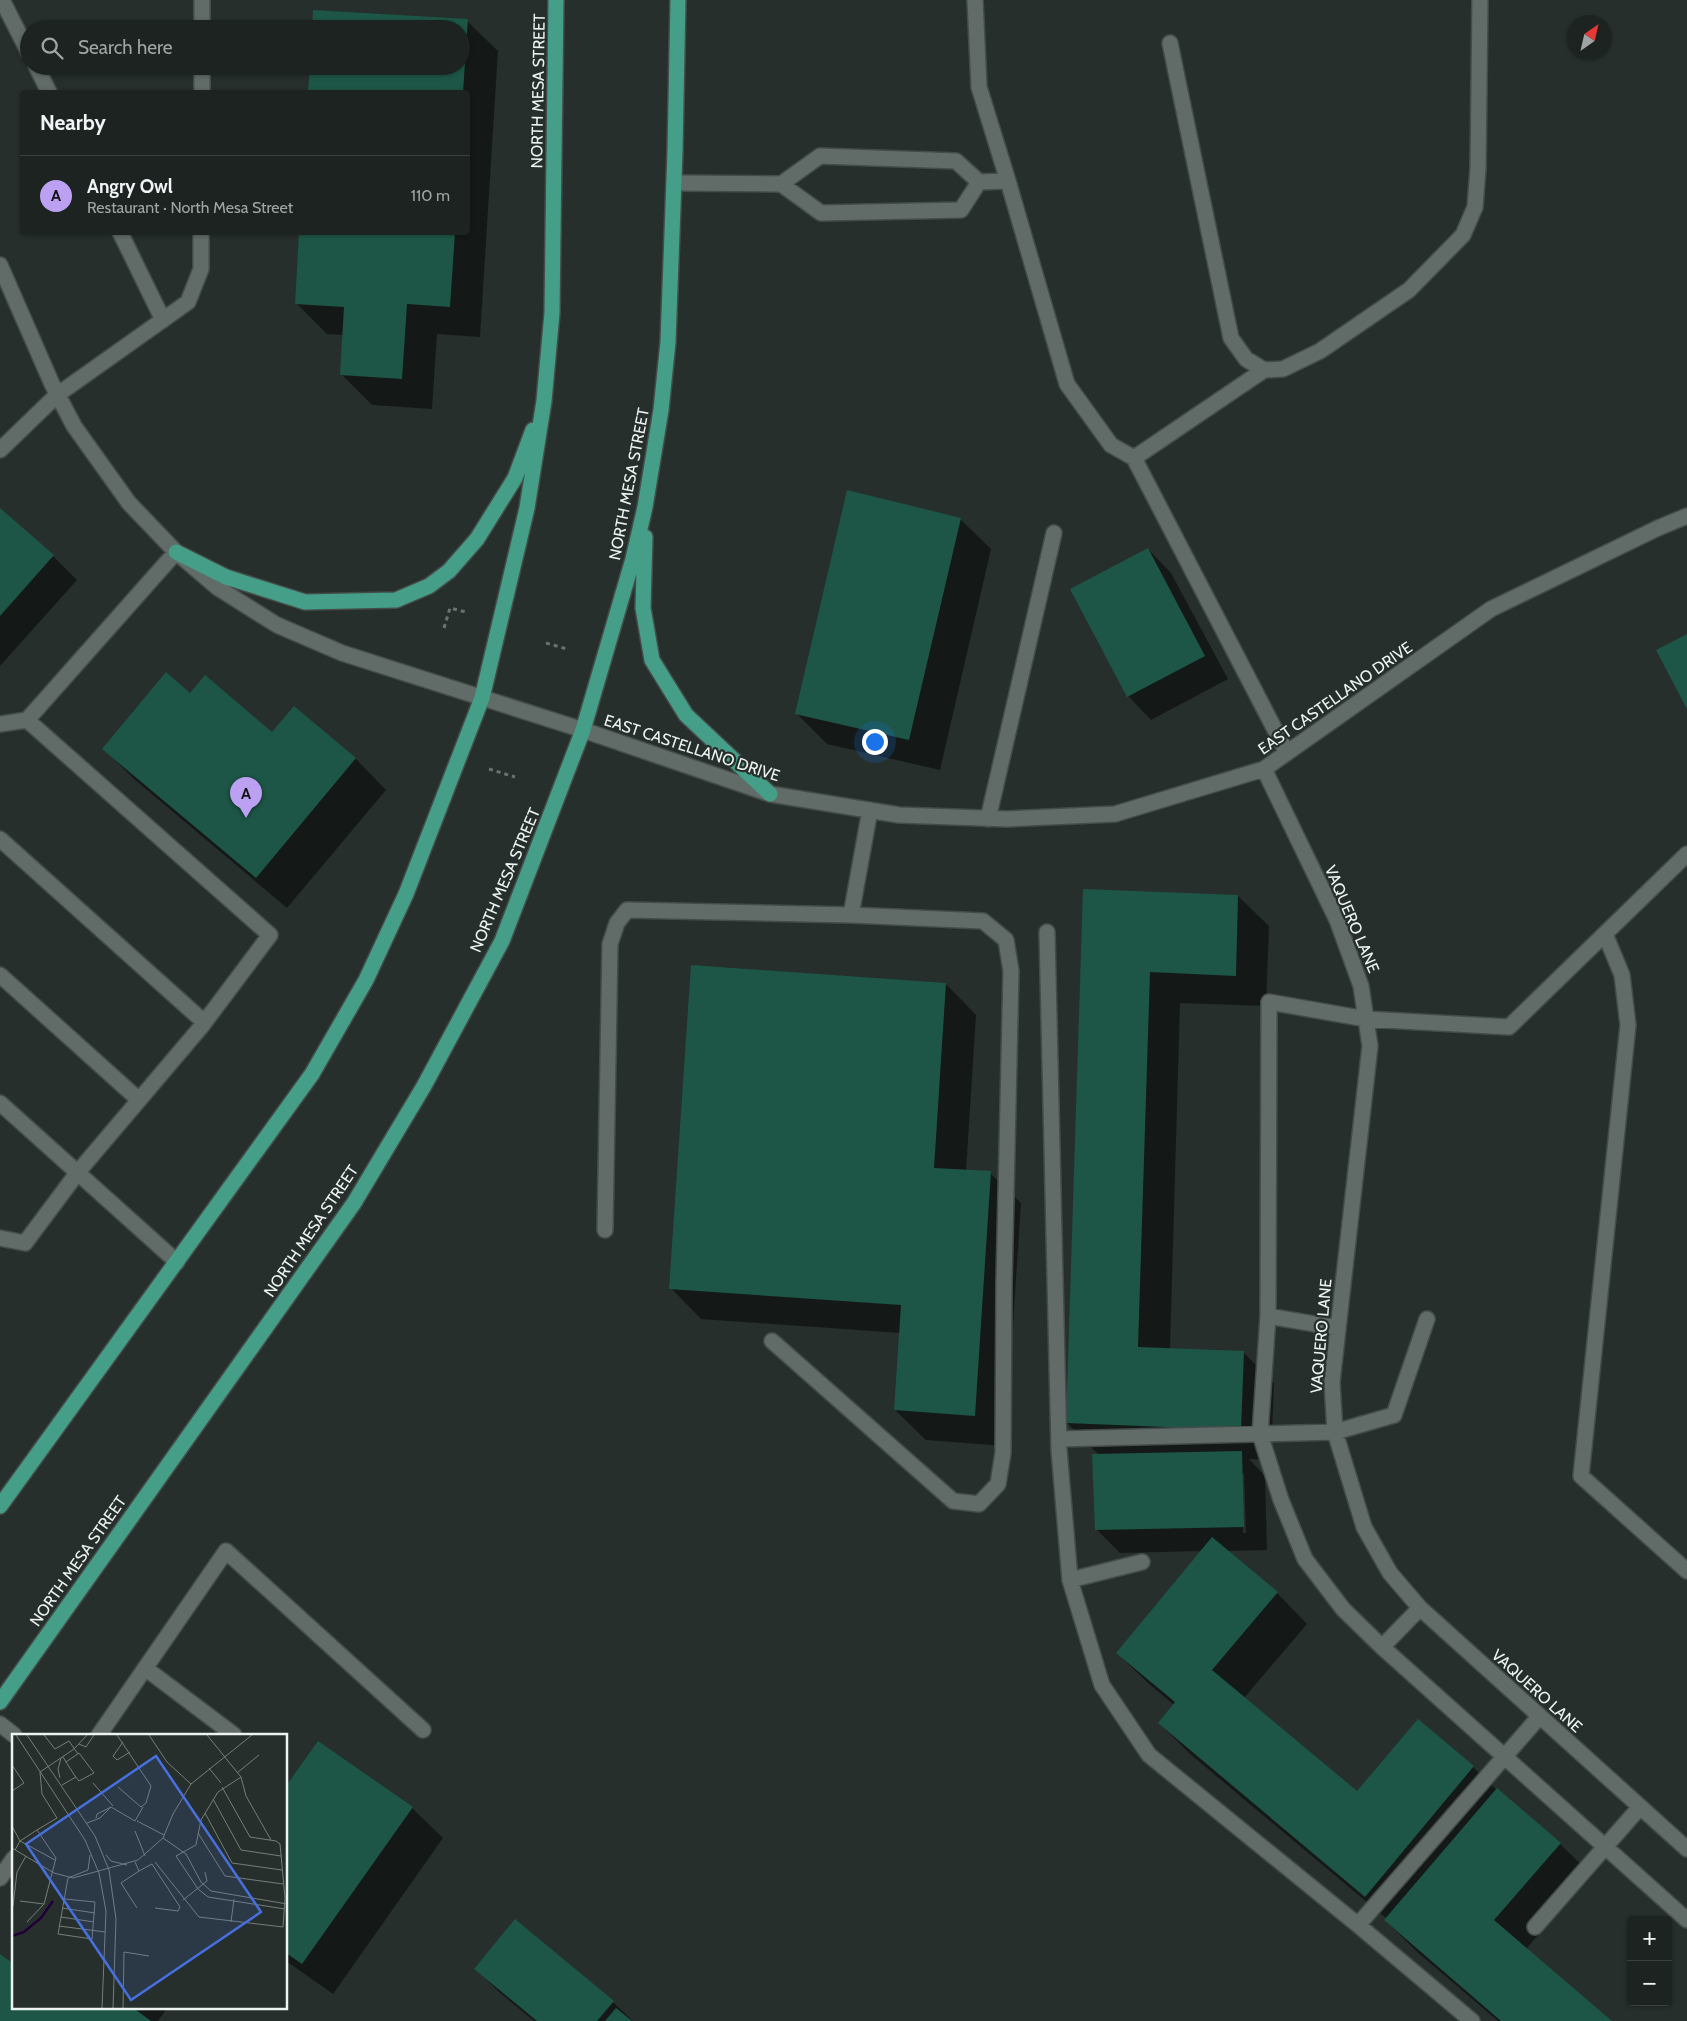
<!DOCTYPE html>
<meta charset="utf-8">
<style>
:root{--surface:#1c2321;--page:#292f2e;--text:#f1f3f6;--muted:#a0a4a5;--line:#3a403f;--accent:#bca0f2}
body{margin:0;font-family:Cabin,sans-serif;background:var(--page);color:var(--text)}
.controls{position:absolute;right:15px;bottom:15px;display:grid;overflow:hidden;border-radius:5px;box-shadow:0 1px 4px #0004}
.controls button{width:45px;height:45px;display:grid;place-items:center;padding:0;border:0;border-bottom:1px solid var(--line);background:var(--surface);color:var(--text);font:25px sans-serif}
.compass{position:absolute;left:1567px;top:15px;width:45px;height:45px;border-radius:50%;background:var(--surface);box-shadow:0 1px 4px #0004;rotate:34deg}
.you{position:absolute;left:874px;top:741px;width:18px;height:18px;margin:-12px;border:4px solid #fff;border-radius:50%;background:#1a73e8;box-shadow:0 0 0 8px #1a73e833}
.badge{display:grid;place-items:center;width:32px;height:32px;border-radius:50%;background:var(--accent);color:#111;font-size:16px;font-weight:700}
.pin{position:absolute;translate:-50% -41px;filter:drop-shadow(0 1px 2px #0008)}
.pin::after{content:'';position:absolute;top:26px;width:18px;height:15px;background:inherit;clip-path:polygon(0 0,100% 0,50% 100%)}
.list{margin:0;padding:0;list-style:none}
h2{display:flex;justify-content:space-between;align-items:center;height:65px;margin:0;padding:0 20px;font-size:21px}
h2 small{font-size:16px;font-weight:400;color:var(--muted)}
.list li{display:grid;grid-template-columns:32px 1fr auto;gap:15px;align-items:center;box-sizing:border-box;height:80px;padding:0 20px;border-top:1px solid var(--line)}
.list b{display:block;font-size:19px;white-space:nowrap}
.list p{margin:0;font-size:16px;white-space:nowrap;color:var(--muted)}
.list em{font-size:16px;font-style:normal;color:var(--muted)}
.icon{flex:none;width:28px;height:28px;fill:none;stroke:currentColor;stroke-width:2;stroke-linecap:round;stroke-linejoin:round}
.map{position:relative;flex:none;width:1687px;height:2021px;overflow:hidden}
.search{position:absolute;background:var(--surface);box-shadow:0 1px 4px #0004;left:20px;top:20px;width:450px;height:55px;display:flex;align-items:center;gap:12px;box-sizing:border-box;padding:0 18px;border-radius:28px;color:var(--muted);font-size:19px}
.panel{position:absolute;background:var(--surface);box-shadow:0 1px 4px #0004;left:20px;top:90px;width:450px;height:145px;border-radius:5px}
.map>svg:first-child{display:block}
.shadow{fill:#0007;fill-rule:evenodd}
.building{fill:#1d5646}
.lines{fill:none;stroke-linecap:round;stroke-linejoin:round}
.minor-casing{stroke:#444c49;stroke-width:18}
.major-casing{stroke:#444c49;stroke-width:18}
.path{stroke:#6b7370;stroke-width:3;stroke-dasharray:4 4;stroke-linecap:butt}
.minor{stroke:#616b67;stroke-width:15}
.major{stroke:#459e87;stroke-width:15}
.labels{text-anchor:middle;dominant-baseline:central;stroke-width:4.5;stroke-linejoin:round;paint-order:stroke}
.street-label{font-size:16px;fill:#edf3f1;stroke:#262f2c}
.inset-river{fill:none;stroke:#210039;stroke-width:2.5}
.inset-road{fill:none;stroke:#767d7b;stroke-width:1}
.view{fill:#476fdd;fill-opacity:0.15;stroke:#476fdd;stroke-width:2.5}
.inset-edge{fill:none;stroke:#edf3f1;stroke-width:2.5}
</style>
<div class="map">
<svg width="1687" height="2021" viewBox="0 0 1687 2021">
<rect width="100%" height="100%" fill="#262f2c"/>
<path class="shadow" d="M467,21L498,51L480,337L437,334L432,409L372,405L341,374L344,335L327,334L296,303L300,232H468V92H309L311,66H461Z
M0,509L53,556L77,580L0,666Z
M960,519L991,549L940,770L827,744L796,713Z
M1148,549L1171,573L1228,679L1151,720L1128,696Z
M190,695L273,734L294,708L356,759L386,790L287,908L134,779L104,749Z
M1084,890L1238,896L1269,926L1266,1006L1180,1003L1170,1349L1243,1352L1274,1383L1271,1460L1249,1459L1265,1476L1267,1550L1227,1551L1277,1593L1307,1624L1244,1698L1357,1793L1418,1721L1473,1767L1497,1790L1560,1844L1591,1874L1526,1949L1610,2021H1498L1416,1951L1385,1920L1387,1919L1190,1754L1159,1723L1174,1705L1148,1683L1117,1653L1202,1551L1120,1553L1096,1529L1099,1455L1067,1423ZM1242,1474H1244L1246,1533H1243Z
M946,984L976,1015L966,1171L990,1173L1021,1203L1005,1446L926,1440L895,1410L900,1333L701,1319L671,1288Z
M286,1788L412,1808L443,1838L333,1994L286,1961Z
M515,1921L613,2002L633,2021H534L499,1992L476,1969Z
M0,1956L14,2007H168L158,2021H0Z"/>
<path class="building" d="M313,10L468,19L463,92H308L310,66H461V29H312Z
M299,232H455L450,307L407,304L402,379L340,375L344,307L295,304Z
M847,490L961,518L909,740L795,714Z
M0,508L54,555L0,616Z
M1148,548L1205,656L1127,697L1070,589Z
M1687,634V709L1656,650Z
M166,672L190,693L205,675L272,732L294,706L356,758L256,878L102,749Z
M1083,889L1238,895L1236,976L1150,972L1138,1347L1244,1351L1241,1430L1066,1423Z
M691,965L946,983L934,1168L991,1171L975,1416L894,1410L901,1305L669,1289Z
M1242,1451L1244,1527L1095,1530L1092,1454Z
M1212,1537L1278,1592L1212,1670L1357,1791L1418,1719L1474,1766L1365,1897L1158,1723L1175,1702L1116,1653Z
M318,1741L413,1807L302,1964L286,1953V1786Z
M1497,1788L1561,1843L1494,1920L1612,2021H1501L1384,1920Z
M515,1919L614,2001L597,2021H537L474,1969Z
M0,1954L14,1964V2007H132L151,2021H0Z
M616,2008L632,2021H605Z"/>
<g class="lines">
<g class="minor-casing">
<path id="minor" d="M2,0L29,53
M975,0L979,87L1008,181
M202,29V0
M1170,43L1231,338L1246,359L1264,370L1283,369L1320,351L1409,290L1463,235L1475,207L1478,168L1480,0
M36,66L49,92
M202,92V66
M979,182L1008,181L1067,384L1111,445L1134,458L1264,370
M674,183L781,184L821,213L961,210L979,182L956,161L820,156L781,184
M120,232L163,320
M0,265L52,384L74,426L129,503L176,552L218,588L277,625L342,653L583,730L770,794L899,815L1007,819L1115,814L1264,769L1491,609L1658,528L1687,516
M0,450L57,395L188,302L201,269V232
M1134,458L1287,753
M0,724L27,720L176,552
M1264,769L1337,920L1361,986L1370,1046L1332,1382L1335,1432L1364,1527L1390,1573L1420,1608L1687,1849
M988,819L1054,533
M0,839L204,1022
M1687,854L1509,1027L1366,1019L1269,1002L1268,1316L1260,1434L1281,1500L1305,1559L1343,1609L1382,1647L1687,1920
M1047,932L1059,1450L1070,1580L1102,1685L1149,1755L1358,1925L1472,2021
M1605,934L1622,975L1628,1025L1581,1476L1687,1571
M0,975L139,1100
M0,1103L177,1262
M605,1230L610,944L617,923L627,910L851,915L870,810
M0,1238L25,1243L78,1172L201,1027L270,935L27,720
M1268,1316L1338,1328
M772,1341L953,1501L979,1504L998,1484L1003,1453L1004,1283L1011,971L1006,940L983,921L851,915
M1059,1439L1335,1432L1394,1415L1427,1319
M1070,1580L1142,1562
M1382,1647L1420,1608
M145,1668L234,1735
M0,1724L14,1735
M99,1735L226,1551L423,1730
M0,1878L14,1858
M1358,1925L1539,1717
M1535,1927L1640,1807"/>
</g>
<g class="major-casing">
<path id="major" d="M645,537L643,608L652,660L686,715L770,794
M176,552L226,577L305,602L396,600L429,586L449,571L477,539L515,478L533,430
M0,1506L312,1074L366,980L406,894L482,698L527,508L544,401L552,313L556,0
M0,1702L354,1203L424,1086L502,941L583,730L633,559L645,507L661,410L668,342L675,152L678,0"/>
</g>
<path class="path" d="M444,628L450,608L466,612
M546,643L567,649
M489,769L515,777"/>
<use href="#minor" class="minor"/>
<use href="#major" class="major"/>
</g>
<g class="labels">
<g class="street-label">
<text transform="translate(538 91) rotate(-89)">NORTH MESA STREET</text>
<text transform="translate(629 484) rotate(-79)">NORTH MESA STREET</text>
<text transform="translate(1335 698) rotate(-35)">EAST CASTELLANO DRIVE</text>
<text transform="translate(692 748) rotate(18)">EAST CASTELLANO DRIVE</text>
<text transform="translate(505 880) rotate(-67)">NORTH MESA STREET</text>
<text transform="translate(1352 919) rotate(67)">VAQUERO LANE</text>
<text transform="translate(311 1231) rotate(-56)">NORTH MESA STREET</text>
<text transform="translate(1321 1336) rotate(-85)">VAQUERO LANE</text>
<text transform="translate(78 1561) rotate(-55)">NORTH MESA STREET</text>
<text transform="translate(1537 1691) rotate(42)">VAQUERO LANE</text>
</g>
</g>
<g transform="translate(12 1734)">
<rect width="275" height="275" fill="#262f2c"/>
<path class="inset-river" d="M0,202L12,198L29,184L41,167"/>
<path class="inset-road" d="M4,1L73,106L87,139L94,177L90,274M15,1L83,102L97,136L104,185L101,274M32,1L43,15L57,7L66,20M105,1L139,52L134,69L129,73L106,53M137,1L155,28L179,50M195,1L229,43L234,62L259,106M111,8L101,22L105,26L118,18M67,10L74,13L82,1M51,23L54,28L63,42L67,47L82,39L67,19L54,28M0,31L12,49L0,57M197,34L209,49M225,39L247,21M229,43L206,58L189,86L184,111L164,122L186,155L196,163L273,175M48,44L46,35L49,24M81,49L101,72M50,51L64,43M201,65L229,116L269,122M99,73L123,87L131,73M193,79L220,129L270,136M125,87L152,101M75,89L88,84L99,73L85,80L84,84M0,92L8,107L43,126M25,96L45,84L30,60L28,38L62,15L75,1M123,97L133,122M186,99L213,142L271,150M151,104L174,120L189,148L199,157L275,170M0,114L42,139L61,144L126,126L151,104L161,80L179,50L240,1M3,116L8,107L25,96L44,124L32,170L15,188M94,121L99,127L115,131M123,128L127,137L109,149L125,174M143,128L187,183L271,193L273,164L268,110L264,107L238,103L210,53M127,137L140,130L168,173L166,177L143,174M56,144L76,136L78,121M53,165L83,168L80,205L46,200L56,144M171,166L195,147L193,138M8,167L32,170M1,172L5,138L14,122M50,174L83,179M49,183L82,188M219,188L222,165M47,192L93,198M111,274L112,218L137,222"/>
<path class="view" d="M144,22L249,178L119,266L14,110Z"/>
<rect width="275" height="275" class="inset-edge"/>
</g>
</svg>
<div class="controls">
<button>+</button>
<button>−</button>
</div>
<svg class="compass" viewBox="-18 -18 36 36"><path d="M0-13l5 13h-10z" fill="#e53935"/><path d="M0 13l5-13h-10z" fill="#a0a4a5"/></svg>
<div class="you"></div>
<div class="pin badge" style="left:246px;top:818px">A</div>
<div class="search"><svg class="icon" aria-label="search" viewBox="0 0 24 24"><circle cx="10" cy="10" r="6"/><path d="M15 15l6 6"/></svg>Search here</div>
<section class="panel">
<h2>Nearby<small></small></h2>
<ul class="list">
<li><span class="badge">A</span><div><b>Angry Owl</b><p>Restaurant · North Mesa Street</p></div><em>110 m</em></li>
</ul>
</section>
</div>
